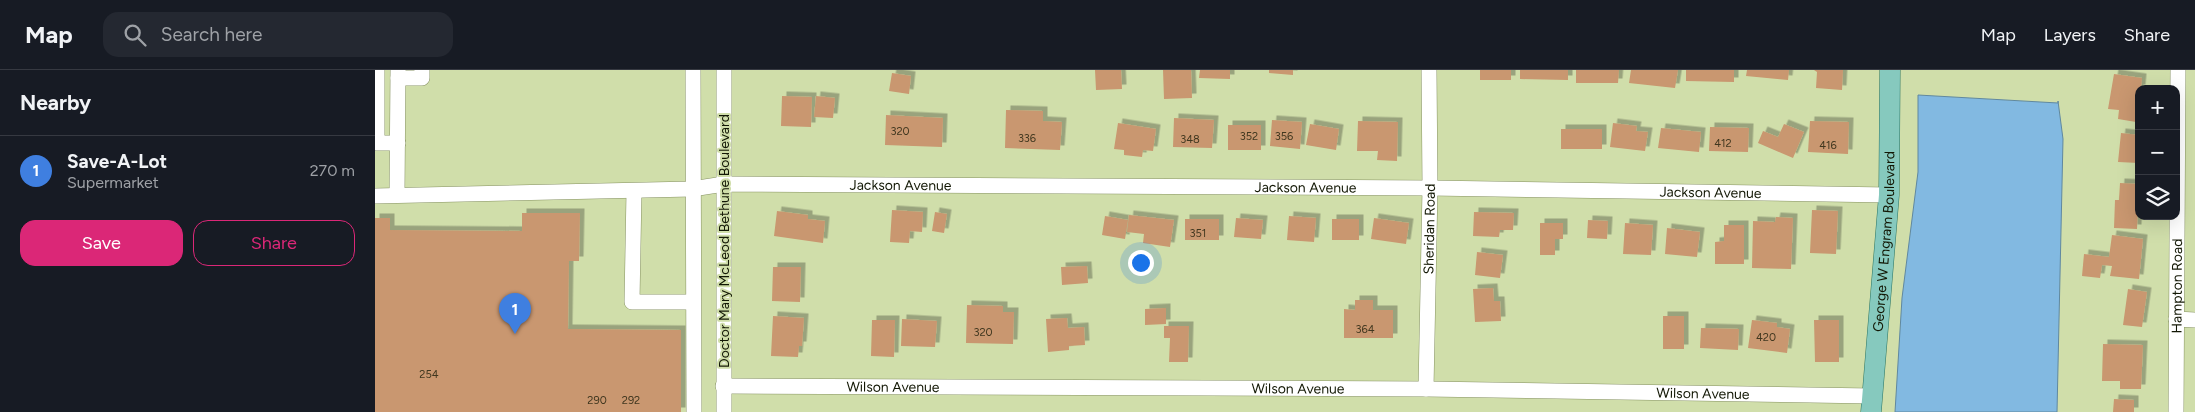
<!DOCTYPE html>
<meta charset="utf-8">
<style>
:root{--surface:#171b24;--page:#242831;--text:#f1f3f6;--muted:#9ea1a6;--line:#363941;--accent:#db2777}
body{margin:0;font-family:Figtree,sans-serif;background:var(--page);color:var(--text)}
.controls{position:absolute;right:15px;top:15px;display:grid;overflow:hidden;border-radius:10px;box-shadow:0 5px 20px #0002}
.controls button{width:45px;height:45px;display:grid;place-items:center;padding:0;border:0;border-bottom:1px solid var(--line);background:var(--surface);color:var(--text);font:25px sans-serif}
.you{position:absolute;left:765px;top:192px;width:18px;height:18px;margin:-12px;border:4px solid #fff;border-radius:50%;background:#1a73e8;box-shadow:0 0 0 8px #1a73e833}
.badge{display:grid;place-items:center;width:32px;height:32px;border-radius:50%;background:var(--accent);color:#fff;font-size:16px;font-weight:700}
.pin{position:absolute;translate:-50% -41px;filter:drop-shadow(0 1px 2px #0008)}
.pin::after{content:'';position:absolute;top:26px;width:18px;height:15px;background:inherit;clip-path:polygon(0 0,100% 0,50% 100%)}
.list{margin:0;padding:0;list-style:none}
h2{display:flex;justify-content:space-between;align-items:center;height:65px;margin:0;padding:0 20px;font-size:21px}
h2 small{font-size:16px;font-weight:400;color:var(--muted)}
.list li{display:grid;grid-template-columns:32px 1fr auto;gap:15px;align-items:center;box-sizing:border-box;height:70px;padding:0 20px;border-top:1px solid var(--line)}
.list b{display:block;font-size:19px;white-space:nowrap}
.list p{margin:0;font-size:16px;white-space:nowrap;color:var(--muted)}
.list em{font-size:16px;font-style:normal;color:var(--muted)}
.actions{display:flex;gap:10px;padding:15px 20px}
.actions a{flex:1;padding:11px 0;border:1px solid var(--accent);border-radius:15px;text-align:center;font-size:18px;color:var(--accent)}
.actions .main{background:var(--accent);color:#fff}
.icon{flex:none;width:28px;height:28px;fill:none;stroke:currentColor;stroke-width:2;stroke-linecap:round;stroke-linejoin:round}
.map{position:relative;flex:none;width:1820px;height:342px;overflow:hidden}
header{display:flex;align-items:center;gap:30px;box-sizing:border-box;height:70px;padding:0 25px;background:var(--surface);border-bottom:1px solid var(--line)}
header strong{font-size:24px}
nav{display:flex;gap:28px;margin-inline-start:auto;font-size:18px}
.search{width:350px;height:45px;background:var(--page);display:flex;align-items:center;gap:12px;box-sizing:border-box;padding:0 18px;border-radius:15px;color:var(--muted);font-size:19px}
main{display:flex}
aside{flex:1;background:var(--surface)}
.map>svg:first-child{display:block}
.water{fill:#82b9e1;stroke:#60889f}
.building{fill:#c9976f;filter:url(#shadow)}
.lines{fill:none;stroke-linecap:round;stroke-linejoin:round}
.minor-casing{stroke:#869262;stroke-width:16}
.major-casing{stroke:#297361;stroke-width:21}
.minor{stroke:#fff;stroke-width:15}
.major{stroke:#86c9be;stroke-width:20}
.labels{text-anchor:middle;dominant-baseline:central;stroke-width:4;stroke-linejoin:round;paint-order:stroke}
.number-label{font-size:11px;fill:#40371f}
.street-label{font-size:14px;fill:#121704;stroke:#d0deaa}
</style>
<header>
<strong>Map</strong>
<div class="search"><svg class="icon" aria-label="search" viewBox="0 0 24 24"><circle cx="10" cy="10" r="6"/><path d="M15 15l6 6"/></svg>Search here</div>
<nav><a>Map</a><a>Layers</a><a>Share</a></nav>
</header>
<main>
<aside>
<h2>Nearby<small></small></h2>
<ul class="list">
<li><span class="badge" style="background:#3f7fe0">1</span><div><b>Save-A-Lot</b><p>Supermarket</p></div><em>270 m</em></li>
</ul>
<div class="actions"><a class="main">Save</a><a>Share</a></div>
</aside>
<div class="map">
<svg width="1820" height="342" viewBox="0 0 1820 342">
<defs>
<filter id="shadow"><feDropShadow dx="4.5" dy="-4.5" stdDeviation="0" flood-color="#0004"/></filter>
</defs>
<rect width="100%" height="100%" fill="#d0deaa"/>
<path class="water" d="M1543,25L1683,33V31L1688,69L1682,342H1520L1527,228L1543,102Z"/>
<path class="building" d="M720,0H746L747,19L721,20Z
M788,0H816L817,28L789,29Z
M825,0H855V9L824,8Z
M894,0H918V5L894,3Z
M1105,0H1136V10H1105Z
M1145,0H1193V10L1145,9Z
M1201,0H1244L1243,13H1201Z
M1256,0H1303L1300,18L1254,13Z
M1311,0H1359V12L1311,11Z
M1372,0H1414L1413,10L1371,6Z
M1439,0H1468L1467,20L1441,18L1442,2Z
M517,3L536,6L534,24L514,21Z
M1739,4L1767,8L1766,19H1764L1761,52L1743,49L1744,40L1733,39Z
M407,26L437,27L436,57L406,56Z
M441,26L460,28L458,48L439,47Z
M631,40L668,41V51L687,52L685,80L630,78Z
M511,45L568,48L567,77L510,75Z
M799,48L839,50L837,78L798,77Z
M897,50L927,52L925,79L895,76Z
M983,51L1023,52L1022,91L1002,90L1003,81H982Z
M1435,51L1474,52L1473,84L1433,82Z
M743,53L781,59L778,81L768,80L767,87L749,85V80L739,79Z
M1238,53L1262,56L1261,61L1273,62L1270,81L1235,77Z
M935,54L964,59L961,80L931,75Z
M1409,54L1429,62L1418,88L1383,73L1388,61L1403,67Z
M853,55H886V80H853Z
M1335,57L1374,58L1373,82L1334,81Z
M1286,58L1326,62L1324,82L1283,78Z
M1186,59H1227V79H1186Z
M1746,63L1764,65V93L1743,92Z
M1745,113L1764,114L1762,159L1739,158L1740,130H1744Z
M517,140L548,142L547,162L535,161L534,173L515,172Z
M1437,140L1463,141L1461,184L1435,183Z
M402,141L433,145V149L450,151L448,173L399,166Z
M560,142L572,144L569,163L557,161Z
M1099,142L1139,143L1138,160H1125L1124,167L1098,166Z
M147,143H205L204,191H194L193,259L306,260V342H0V148H15V160L147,161Z
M754,145L799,150L795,177L768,173L769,164L752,162Z
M730,146L753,150L750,169L727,165Z
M914,146L941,148L939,172L912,170Z
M1401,147L1418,148L1416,199L1377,198L1378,151L1400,152Z
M861,148L888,150L886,169L859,167Z
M999,148L1034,153L1031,174L996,169Z
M810,149H844V170H810Z
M957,149H984V170H957Z
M1213,150L1233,151L1232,169L1212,168Z
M1165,153H1188V169H1180V185H1165Z
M1250,153L1278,155L1276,185L1248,184Z
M1349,155H1369V194H1340V172L1349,171Z
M1292,158L1325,162L1322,187L1290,184Z
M1737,165L1768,169L1764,209L1735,206L1737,196L1727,195L1725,208L1707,206L1709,184L1734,187Z
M1102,182L1128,185L1125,208L1100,205Z
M712,196L713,213L687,215L686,197Z
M398,197H426L425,232L397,231Z
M1118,218L1119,231H1125L1126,251L1100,252L1098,219Z
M1753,219L1772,222L1767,257L1748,255Z
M980,230H998V240H1018V268H969V239L980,240Z
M592,235L628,236V242H639L638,274L591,273Z
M791,238V254L770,255V239Z
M398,246L429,248L427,276H424L423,287L396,286Z
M1288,246H1309V279H1288Z
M692,248L693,258L709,257L710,275L694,276V280L673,282L671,249Z
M527,249L562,251L560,277L526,276Z
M497,250H520L519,287L496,286Z
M1377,250L1402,253V257L1415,259L1412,283L1373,278Z
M1439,250H1464V292H1440Z
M789,256H814L813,292H794L795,268H789Z
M1326,258L1364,259L1363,280L1325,278Z
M1728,274L1768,275L1766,319H1745V311H1727Z
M1739,329L1759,330V342H1738Z"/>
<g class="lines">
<g class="minor-casing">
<g id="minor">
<path d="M2,0V73H23"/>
<path d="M318,0L319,342"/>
<path d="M23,8H47V0"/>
<path d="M259,121L257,232H318"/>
<path d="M22,125L23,0"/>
<path id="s1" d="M0,126L317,119L349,114L1055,118L1514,125"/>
<path d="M1801,249L1820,250"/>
<path id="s2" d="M348,316L1051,319L1497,326"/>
<path id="s3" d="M1051,319L1055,118L1054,0"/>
<path d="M349,342V0"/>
<path id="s4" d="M1801,342L1803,0"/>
</g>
</g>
<g class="major-casing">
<g id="major">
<path id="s5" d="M1496,342L1514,125L1515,0"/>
</g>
</g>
<use href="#minor" class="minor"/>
<use href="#major" class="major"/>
</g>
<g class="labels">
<g class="number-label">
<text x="525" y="61">320</text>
<text x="874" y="66">352</text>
<text x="909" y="66">356</text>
<text x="652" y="68">336</text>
<text x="815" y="69">348</text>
<text x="1348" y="73">412</text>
<text x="1453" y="75">416</text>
<text x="823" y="163">351</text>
<text x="990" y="259">364</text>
<text x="608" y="262">320</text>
<text x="1391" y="267">420</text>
<text x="54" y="304">254</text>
<text x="222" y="330">290</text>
<text x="256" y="330">292</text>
</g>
<g class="street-label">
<text stroke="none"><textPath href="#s1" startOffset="526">Jackson Avenue</textPath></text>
<text stroke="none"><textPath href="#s1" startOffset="931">Jackson Avenue</textPath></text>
<text stroke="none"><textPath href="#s1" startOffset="1336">Jackson Avenue</textPath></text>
<text stroke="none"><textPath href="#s3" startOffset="160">Sheridan Road</textPath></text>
<text transform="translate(349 171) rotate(-90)">Doctor Mary McLeod Bethune Boulevard</text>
<text stroke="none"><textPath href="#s5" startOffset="171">George W Engram Boulevard</textPath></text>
<text stroke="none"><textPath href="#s4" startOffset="126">Hampton Road</textPath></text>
<text stroke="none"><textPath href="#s2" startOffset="170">Wilson Avenue</textPath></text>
<text stroke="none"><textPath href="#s2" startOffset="575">Wilson Avenue</textPath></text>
<text stroke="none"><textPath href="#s2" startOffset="980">Wilson Avenue</textPath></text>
</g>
</g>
</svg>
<div class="controls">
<button>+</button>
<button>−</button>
<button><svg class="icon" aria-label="layers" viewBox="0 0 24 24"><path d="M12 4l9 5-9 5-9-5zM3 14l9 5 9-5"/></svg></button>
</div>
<div class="you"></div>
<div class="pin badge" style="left:140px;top:264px;background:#3f7fe0">1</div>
</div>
</main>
